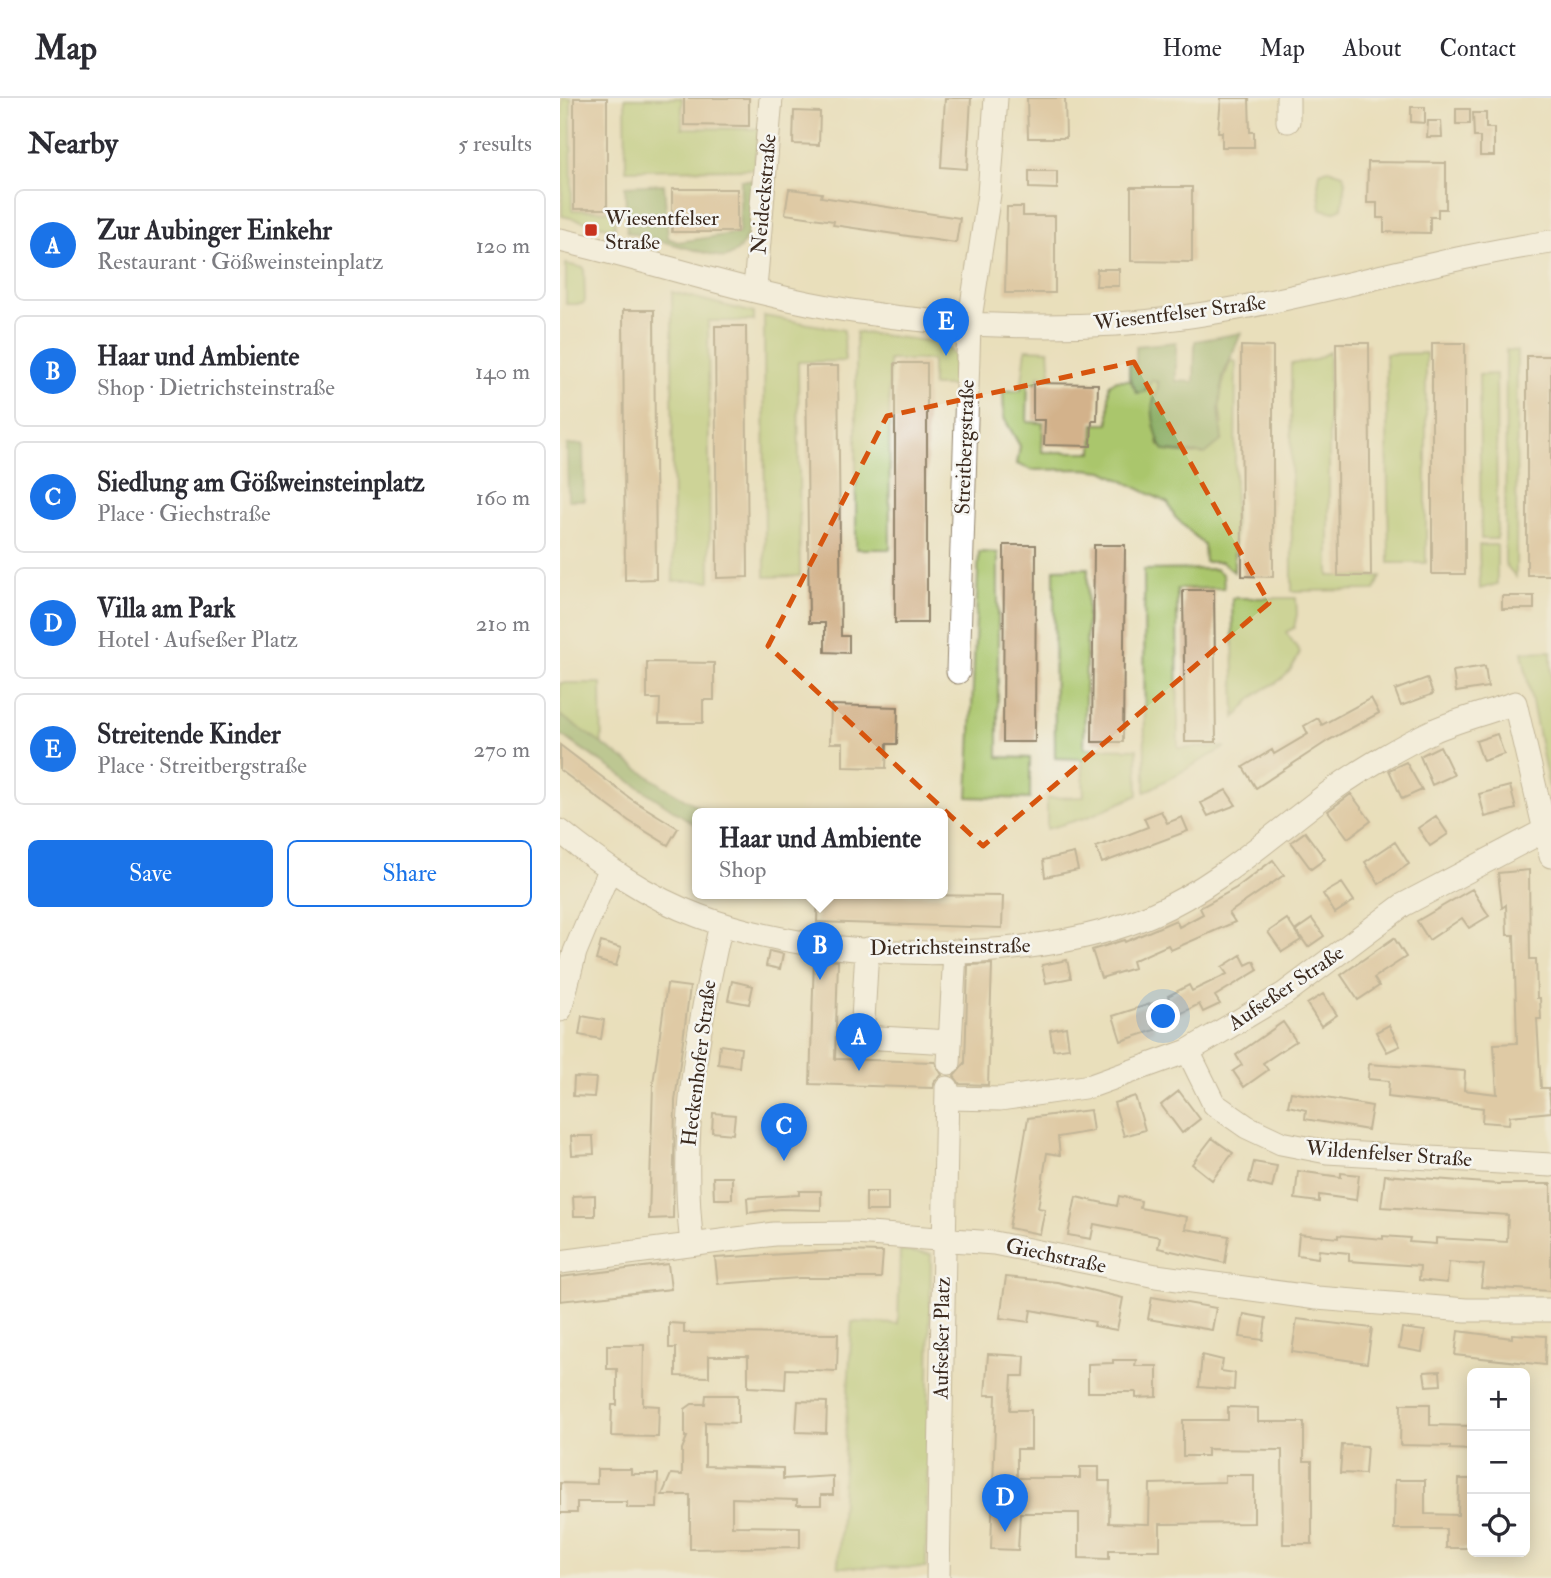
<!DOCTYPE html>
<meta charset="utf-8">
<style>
:root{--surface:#fff;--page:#f7f7f7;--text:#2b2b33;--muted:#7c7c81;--line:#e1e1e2;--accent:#1a73e8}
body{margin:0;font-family:"IM FELL Double Pica",serif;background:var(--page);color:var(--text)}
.controls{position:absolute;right:21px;bottom:21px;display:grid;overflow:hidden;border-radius:10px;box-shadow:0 4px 18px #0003}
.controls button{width:63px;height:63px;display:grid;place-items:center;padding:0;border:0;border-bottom:2px solid var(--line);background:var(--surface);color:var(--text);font:35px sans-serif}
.you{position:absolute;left:604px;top:919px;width:24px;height:24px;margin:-18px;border:5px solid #fff;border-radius:50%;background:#1a73e8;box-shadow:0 0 0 10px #1a73e833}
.badge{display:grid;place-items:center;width:46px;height:46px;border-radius:50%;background:var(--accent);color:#fff;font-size:23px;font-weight:700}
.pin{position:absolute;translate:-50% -58px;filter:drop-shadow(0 2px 4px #0008)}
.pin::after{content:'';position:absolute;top:37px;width:24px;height:21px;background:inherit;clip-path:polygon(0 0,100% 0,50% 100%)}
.popup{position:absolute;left:132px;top:710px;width:256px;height:91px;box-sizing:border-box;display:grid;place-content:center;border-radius:10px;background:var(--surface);filter:drop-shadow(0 2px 5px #0005);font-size:23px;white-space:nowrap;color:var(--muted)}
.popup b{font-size:26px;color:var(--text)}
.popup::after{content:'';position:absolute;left:50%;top:100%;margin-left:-14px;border:14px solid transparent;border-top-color:var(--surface)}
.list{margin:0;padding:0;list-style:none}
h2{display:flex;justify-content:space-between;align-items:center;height:91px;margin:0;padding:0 28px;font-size:30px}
h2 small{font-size:23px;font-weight:400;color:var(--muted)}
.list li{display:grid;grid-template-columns:46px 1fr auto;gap:21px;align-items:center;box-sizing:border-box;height:112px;margin:0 14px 14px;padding:0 14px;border:2px solid var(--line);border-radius:10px}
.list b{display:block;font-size:26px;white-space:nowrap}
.list p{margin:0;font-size:23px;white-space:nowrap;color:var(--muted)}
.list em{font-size:23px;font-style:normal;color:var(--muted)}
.actions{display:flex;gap:14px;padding:21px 28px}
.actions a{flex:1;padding:16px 0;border:2px solid var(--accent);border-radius:10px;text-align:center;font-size:24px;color:var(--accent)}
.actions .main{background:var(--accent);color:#fff}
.icon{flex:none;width:38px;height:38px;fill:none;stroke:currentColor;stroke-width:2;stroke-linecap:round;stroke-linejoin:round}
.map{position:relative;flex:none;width:991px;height:1480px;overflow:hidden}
header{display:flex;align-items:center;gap:42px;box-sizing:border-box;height:98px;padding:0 35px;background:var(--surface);border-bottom:2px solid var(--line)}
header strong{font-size:33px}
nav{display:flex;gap:38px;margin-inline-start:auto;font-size:24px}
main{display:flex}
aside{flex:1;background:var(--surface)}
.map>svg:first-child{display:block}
.green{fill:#aac66c;stroke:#727845;stroke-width:2}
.forest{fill:#87ab60;stroke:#616a3f;stroke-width:2}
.building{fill:#d3b28b}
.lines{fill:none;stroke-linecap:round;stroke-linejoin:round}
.minor-casing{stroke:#92846c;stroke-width:25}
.minor{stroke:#fff;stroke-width:23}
.marked{fill:none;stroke:#d7540e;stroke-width:5;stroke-dasharray:14 9;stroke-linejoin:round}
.poi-dot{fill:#c8321e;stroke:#f6f6f2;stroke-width:2.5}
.labels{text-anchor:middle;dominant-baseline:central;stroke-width:5;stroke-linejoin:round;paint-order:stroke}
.street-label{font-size:21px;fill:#3b2a1e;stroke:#f6f6f2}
.poi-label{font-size:21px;fill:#3b2a1e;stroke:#f6f6f2;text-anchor:start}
</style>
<header>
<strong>Map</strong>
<nav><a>Home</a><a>Map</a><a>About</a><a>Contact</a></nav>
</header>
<main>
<aside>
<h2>Nearby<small>5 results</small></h2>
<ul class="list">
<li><span class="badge">A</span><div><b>Zur Aubinger Einkehr</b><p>Restaurant · Gößweinsteinplatz</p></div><em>120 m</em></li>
<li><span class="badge">B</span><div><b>Haar und Ambiente</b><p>Shop · Dietrichsteinstraße</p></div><em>140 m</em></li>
<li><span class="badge">C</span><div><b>Siedlung am Gößweinsteinplatz</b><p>Place · Giechstraße</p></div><em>160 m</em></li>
<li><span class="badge">D</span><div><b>Villa am Park</b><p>Hotel · Aufseßer Platz</p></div><em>210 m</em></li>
<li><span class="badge">E</span><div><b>Streitende Kinder</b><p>Place · Streitbergstraße</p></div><em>270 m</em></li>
</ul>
<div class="actions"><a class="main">Save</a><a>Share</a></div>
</aside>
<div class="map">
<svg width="991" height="1480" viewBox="0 0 991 1480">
<rect width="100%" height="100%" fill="#f6f6f2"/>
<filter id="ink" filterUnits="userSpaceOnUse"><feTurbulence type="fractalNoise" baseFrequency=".0143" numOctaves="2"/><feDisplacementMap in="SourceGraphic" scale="14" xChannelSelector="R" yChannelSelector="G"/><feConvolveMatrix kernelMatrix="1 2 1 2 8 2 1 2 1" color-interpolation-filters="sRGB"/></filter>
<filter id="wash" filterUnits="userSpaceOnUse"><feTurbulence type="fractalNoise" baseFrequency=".00686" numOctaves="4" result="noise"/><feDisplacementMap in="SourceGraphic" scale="28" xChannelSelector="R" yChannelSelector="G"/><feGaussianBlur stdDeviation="1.57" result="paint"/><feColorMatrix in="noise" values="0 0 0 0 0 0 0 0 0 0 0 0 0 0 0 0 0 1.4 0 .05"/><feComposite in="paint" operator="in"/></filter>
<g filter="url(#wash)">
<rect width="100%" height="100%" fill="#e9dfbb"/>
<path class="green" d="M2,0H11L12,112L54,113L55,131L2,118Z
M65,0H122V30L199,31L194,71L66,72Z
M768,71L783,76L786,84L782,110L773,114L761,111L758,87L760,74Z
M6,166L24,170L25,203L22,206H6Z
M112,194L194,215V223H148L150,483H113Z
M204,218L284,232L285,263L238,264L240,478L205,479Z
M296,234L383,245L394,257L393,288H372V262H329L330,451H296Z
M466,251L489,252L491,277L478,278L477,284H468L467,324L483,325L482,354H533L534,326H549V287L557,282H570L577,295L584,294L587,284L595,282L599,292L593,310L599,347L612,354L634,356L663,326C655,304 663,283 671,262L676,264L674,474L662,464H645L644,447L615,419L608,405L543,373L524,371L472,372L457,366L460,348L444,320L443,293L461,292Z
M946,252L957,253L956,479L945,466Z
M769,254V478H821L815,492L732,493L731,266L754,262Z
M866,255V465H829L826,256Z
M936,276L937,441H921L919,277Z
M919,447H937V486L920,491Z
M419,454L438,455V659L470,660V701L408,699Z
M528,470L524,650L577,651L578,697L528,719L487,731V700L524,699L522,661L495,660L494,471Z
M656,471L663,477L664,490L617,491L618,650L666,649L585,694L584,472Z
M672,500H736L737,516L734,530L726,534L740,554C730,578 723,581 703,592C692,598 683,611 675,620Z
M991,553V700L962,554Z
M0,585H41L42,665L0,636Z
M340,1153L371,1156L366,1470L278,1469L292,1224L338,1226Z"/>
<path class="forest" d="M181,82H195C191,109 196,150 164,160L67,134L65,88L104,86L108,140L118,144L179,135Z
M681,235L663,278L659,312L662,342L645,356L605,353C597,347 591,316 593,305C594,296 600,295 598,284L592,282L584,294L577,295L569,278V266H576V248L616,244V283L634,284L635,243Z
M23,346L24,402H8L7,347Z
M0,617L103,688L151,716H138L137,728L0,636Z"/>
<g id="blocks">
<path class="building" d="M14,0H47V111H14Z
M124,0H189V28L124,27Z
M385,0H411L407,71L381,69Z
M467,0H505L506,40H468Z
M661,0H689L690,34H694V49H662V34H658Z
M851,9H865V25L851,24Z
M896,11H910V26H896Z
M234,13L260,14L259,47L233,46Z
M913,15H926V30H934V58H920V39H914Z
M868,23H881L882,39H867Z
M808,64L886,65V111H878V119H870V135L824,134V120H817V105H807Z
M469,73H497V91L469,90Z
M571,89H632V164L571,163Z
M112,91H177V134H112Z
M229,91L262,95L261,99L400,120L396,145L273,127L274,123L225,116Z
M447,109H463V118H495V195H445Z
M537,171H559V188H536Z
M63,212H94L96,481L65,482Z
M155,228H186L188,479L157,480Z
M776,245H809L811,478H778Z
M872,245H905V476H872Z
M681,248L713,249V479L682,478Z
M967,258H991V477H967Z
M335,265H367V525H335Z
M246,268H278L281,538H289V555L265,554V525H249Z
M473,285L538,286L537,323H532L531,348L484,347L485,322H473Z
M444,447H476L475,644H443Z
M534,447H565L563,644H532Z
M623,492H654L656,644H625Z
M942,498H974V511H942Z
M87,564L154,565V602H143V625H99L100,601H87Z
M925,568L928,589L896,594L893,573Z
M867,580L873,596L841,608L835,592Z
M811,600L819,615L769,642L696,690L683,669L712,652L714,656L748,636L744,628L758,620L762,627Z
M271,607L338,609L337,646H327L326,670L283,669V645H270Z
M937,636L944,656L923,663L916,643Z
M0,647L71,701L118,730L108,747L69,723L0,672Z
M880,648L894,677L872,687L860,658Z
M846,664L862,692L842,701L829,672Z
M950,688L956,711L925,719L919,696Z
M666,692L676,707L648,718L641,705Z
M791,696L811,723L788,740L768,713Z
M601,713L607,725L622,719L628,733L542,765L536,749L588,729L584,720Z
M876,718L888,736L870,748L858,730Z
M745,734L765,761L751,771L731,744Z
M835,744L849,766L819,786L805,764Z
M514,755L518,772L485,779L483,762Z
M713,762L724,777L669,815L675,824L611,852L608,847L572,863L574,870L541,880L532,852L564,842L565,844L616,822L619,829L643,816L640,810L676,790Z
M969,772L970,861H976L977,900H980L981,921H977L981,990H989L991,1014L950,1018L949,1026L922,1024L923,1010L828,999L829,983L808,981L809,966L905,973L904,992L937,996L934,946L957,945L954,837H947L946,807L942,810L938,775Z
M782,785L794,803L775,815L763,796Z
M912,791L929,818L909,830L902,820L869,842L857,823Z
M258,796L443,798L442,830L257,824Z
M727,821L741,842L722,854L708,834Z
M752,821L764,838L748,849L736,832Z
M834,840L846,859L814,880L819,888L798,902L781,877Z
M41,844L61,850L56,868L36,862Z
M209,853L223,856L220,871L206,868Z
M681,857L686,867L694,863L698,872L655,898L660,906L643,914L639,906L618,917L616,914L593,926L595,932L561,943L553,918L609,900L608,898L629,887L632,893L667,876L662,869Z
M254,860L278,863L275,961L375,964L382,977L375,982L373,990L250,986Z
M507,862L511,880L486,885L482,867Z
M432,866L428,987L400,986L394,978L405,965L408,867Z
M172,883L193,888L189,906L168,902Z
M107,886L130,889L115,1003L113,1120L89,1121L93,986Z
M763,896L777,917L761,928L747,906Z
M22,918L44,922L41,941L19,937Z
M723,924L736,943L703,965L708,972L684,989L673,973L682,967L676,957Z
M829,927L840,948L827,954L816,934Z
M506,929L509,950L493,952L490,932Z
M160,947L181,950L179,969L158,966Z
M14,979L36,980L34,999L13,998Z
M619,993L640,1021L622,1035L601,1007Z
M731,994L812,1008L808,1032L745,1021L746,1012L728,1008Z
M575,998L585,1032L564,1038L554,1005Z
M530,1012L533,1033L498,1039L500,1057L487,1055L478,1110L485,1111L480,1136L449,1130L468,1020Z
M153,1015L175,1017L173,1036L152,1034Z
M11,1038H33L34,1056L12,1057Z
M652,1040L673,1055L652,1082L632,1066Z
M694,1064L717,1068L712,1090L689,1084Z
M738,1073L781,1079V1075L799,1077L796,1102L759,1097V1104L735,1101Z
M825,1077L937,1086H991V1193L921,1189L924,1167L889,1164L887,1185L859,1182L860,1168L789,1163V1155L759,1152L758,1160L737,1157L739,1136L778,1140V1137L823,1141V1138L850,1140L849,1144L876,1146V1140L947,1144L948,1117L821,1109Z
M153,1079H172V1101H154Z
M239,1093H261V1112L220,1111L188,1115L187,1100L239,1097Z
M306,1094H328V1113H306Z
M35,1097V1118H14L13,1098Z
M559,1098L581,1103L580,1110L627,1119L625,1131L669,1138L665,1165L598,1150L600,1139L534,1126L531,1141L508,1137L516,1099L557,1108Z
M280,1153L323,1154L321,1180H239L158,1186L155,1160Z
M108,1166L111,1191L0,1203V1179Z
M446,1179L497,1184L563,1200L557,1232L534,1228L535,1224L471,1212L469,1224L440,1220Z
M592,1199L656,1210L652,1232L588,1221Z
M684,1216L706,1220L703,1242L680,1239Z
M737,1221L812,1230L807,1265L732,1254Z
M109,1225L124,1226V1235L278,1236L277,1273L226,1271L225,1291L188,1289V1258H149V1279L116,1278V1250H109Z
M842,1230L865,1233L862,1254L839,1250Z
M898,1233L952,1240V1236L986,1238L985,1267L895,1257Z
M47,1247H84L83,1307L99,1308L98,1339L51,1338L52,1307H57V1271H47Z
M428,1256L465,1258L464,1278H452L450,1312H471V1351H457V1380H520V1369H539V1383H550L549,1425L589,1426L590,1386L665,1384V1377H694V1425L600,1426V1452H549V1461L519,1460V1415H460L458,1452L431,1451L436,1297H425Z
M642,1257L663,1262L661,1273L675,1275L674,1292L639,1289Z
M553,1262H576L575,1268H597V1299L576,1300V1294H528V1266L553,1265Z
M880,1273L881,1287L866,1288L864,1274Z
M146,1297H178V1325L145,1324V1368L223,1370V1381L273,1378V1397H261V1407H237V1402L172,1400V1428L240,1429V1449L130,1451V1397H102L111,1376L122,1377V1351L127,1339H125V1311L132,1306H145Z
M238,1303L267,1304L266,1335L236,1334Z
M841,1306H870V1327L912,1328V1352L890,1351V1348L840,1347Z
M668,1309L698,1310V1324H744V1363H752V1446H723L722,1352L647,1351V1358H623V1322H668Z
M782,1347L807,1348L805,1376L780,1375Z
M37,1371H71V1376H98L97,1410H67V1404H17V1415H0V1385L37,1386Z
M899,1381H912V1450H886V1431H834L835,1382H865V1416L898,1417Z"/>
</g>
</g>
<g filter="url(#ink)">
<use href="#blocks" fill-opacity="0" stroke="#92846c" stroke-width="2"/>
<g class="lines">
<g class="minor-casing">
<path id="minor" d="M728,23V0
M0,142C97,164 194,198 292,213C379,227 468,231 556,226C704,217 845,165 991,144
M195,191L211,0
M398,574L409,227L429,96L436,0
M0,733C42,767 87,799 139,818C262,865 470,869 591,817C660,787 715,734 774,691C802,671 843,647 875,632C900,621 929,614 955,605L991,758
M307,851L302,939L390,944
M0,912L15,854L49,772
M628,953L654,1006L687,1029L721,1045L767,1054L991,1067
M389,965L395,853
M387,1000L440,1001L531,988L628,953L724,896L843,807L991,729
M132,1146C119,1038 137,932 161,826
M0,1164L214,1136L295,1135L434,1145L596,1178L757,1200L906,1212H991
M378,1480L387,990"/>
</g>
<use href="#minor" class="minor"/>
</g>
</g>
<path d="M0 0H991V1480H0ZM574,264L709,505L423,748L208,548L327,318Z" fill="#e9dfbb" fill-opacity=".55" fill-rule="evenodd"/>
<path class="marked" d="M574,264L709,505L423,748L208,548L327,318Z"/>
<rect class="poi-dot" x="24" y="125" width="14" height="14" rx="3.5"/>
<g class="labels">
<g class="street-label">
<text transform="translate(204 96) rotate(-85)">Neideckstraße</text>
<text transform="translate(620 215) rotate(-7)">Wiesentfelser Straße</text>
<text transform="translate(405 349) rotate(-88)">Streitbergstraße</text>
<text transform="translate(390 849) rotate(-1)">Dietrichsteinstraße</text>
<text transform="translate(726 890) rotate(-34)">Aufseßer Straße</text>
<text transform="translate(139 965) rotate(-83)">Heckenhofer Straße</text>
<text transform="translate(829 1056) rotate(4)">Wildenfelser Straße</text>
<text transform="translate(496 1158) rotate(12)">Giechstraße</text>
<text transform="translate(382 1240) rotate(-89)">Aufseßer Platz</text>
</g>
<g class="poi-label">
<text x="45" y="120">Wiesentfelser<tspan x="45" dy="24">Straße</tspan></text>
</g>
</g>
</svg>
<div class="controls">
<button>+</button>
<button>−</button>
<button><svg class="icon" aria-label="locate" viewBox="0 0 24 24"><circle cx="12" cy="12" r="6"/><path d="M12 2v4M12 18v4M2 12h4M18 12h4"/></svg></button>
</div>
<div class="you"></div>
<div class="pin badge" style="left:299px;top:973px">A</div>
<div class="pin badge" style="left:260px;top:882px">B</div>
<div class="popup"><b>Haar und Ambiente</b>Shop</div>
<div class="pin badge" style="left:224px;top:1063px">C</div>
<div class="pin badge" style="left:445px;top:1434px">D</div>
<div class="pin badge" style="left:386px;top:258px">E</div>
</div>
</main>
